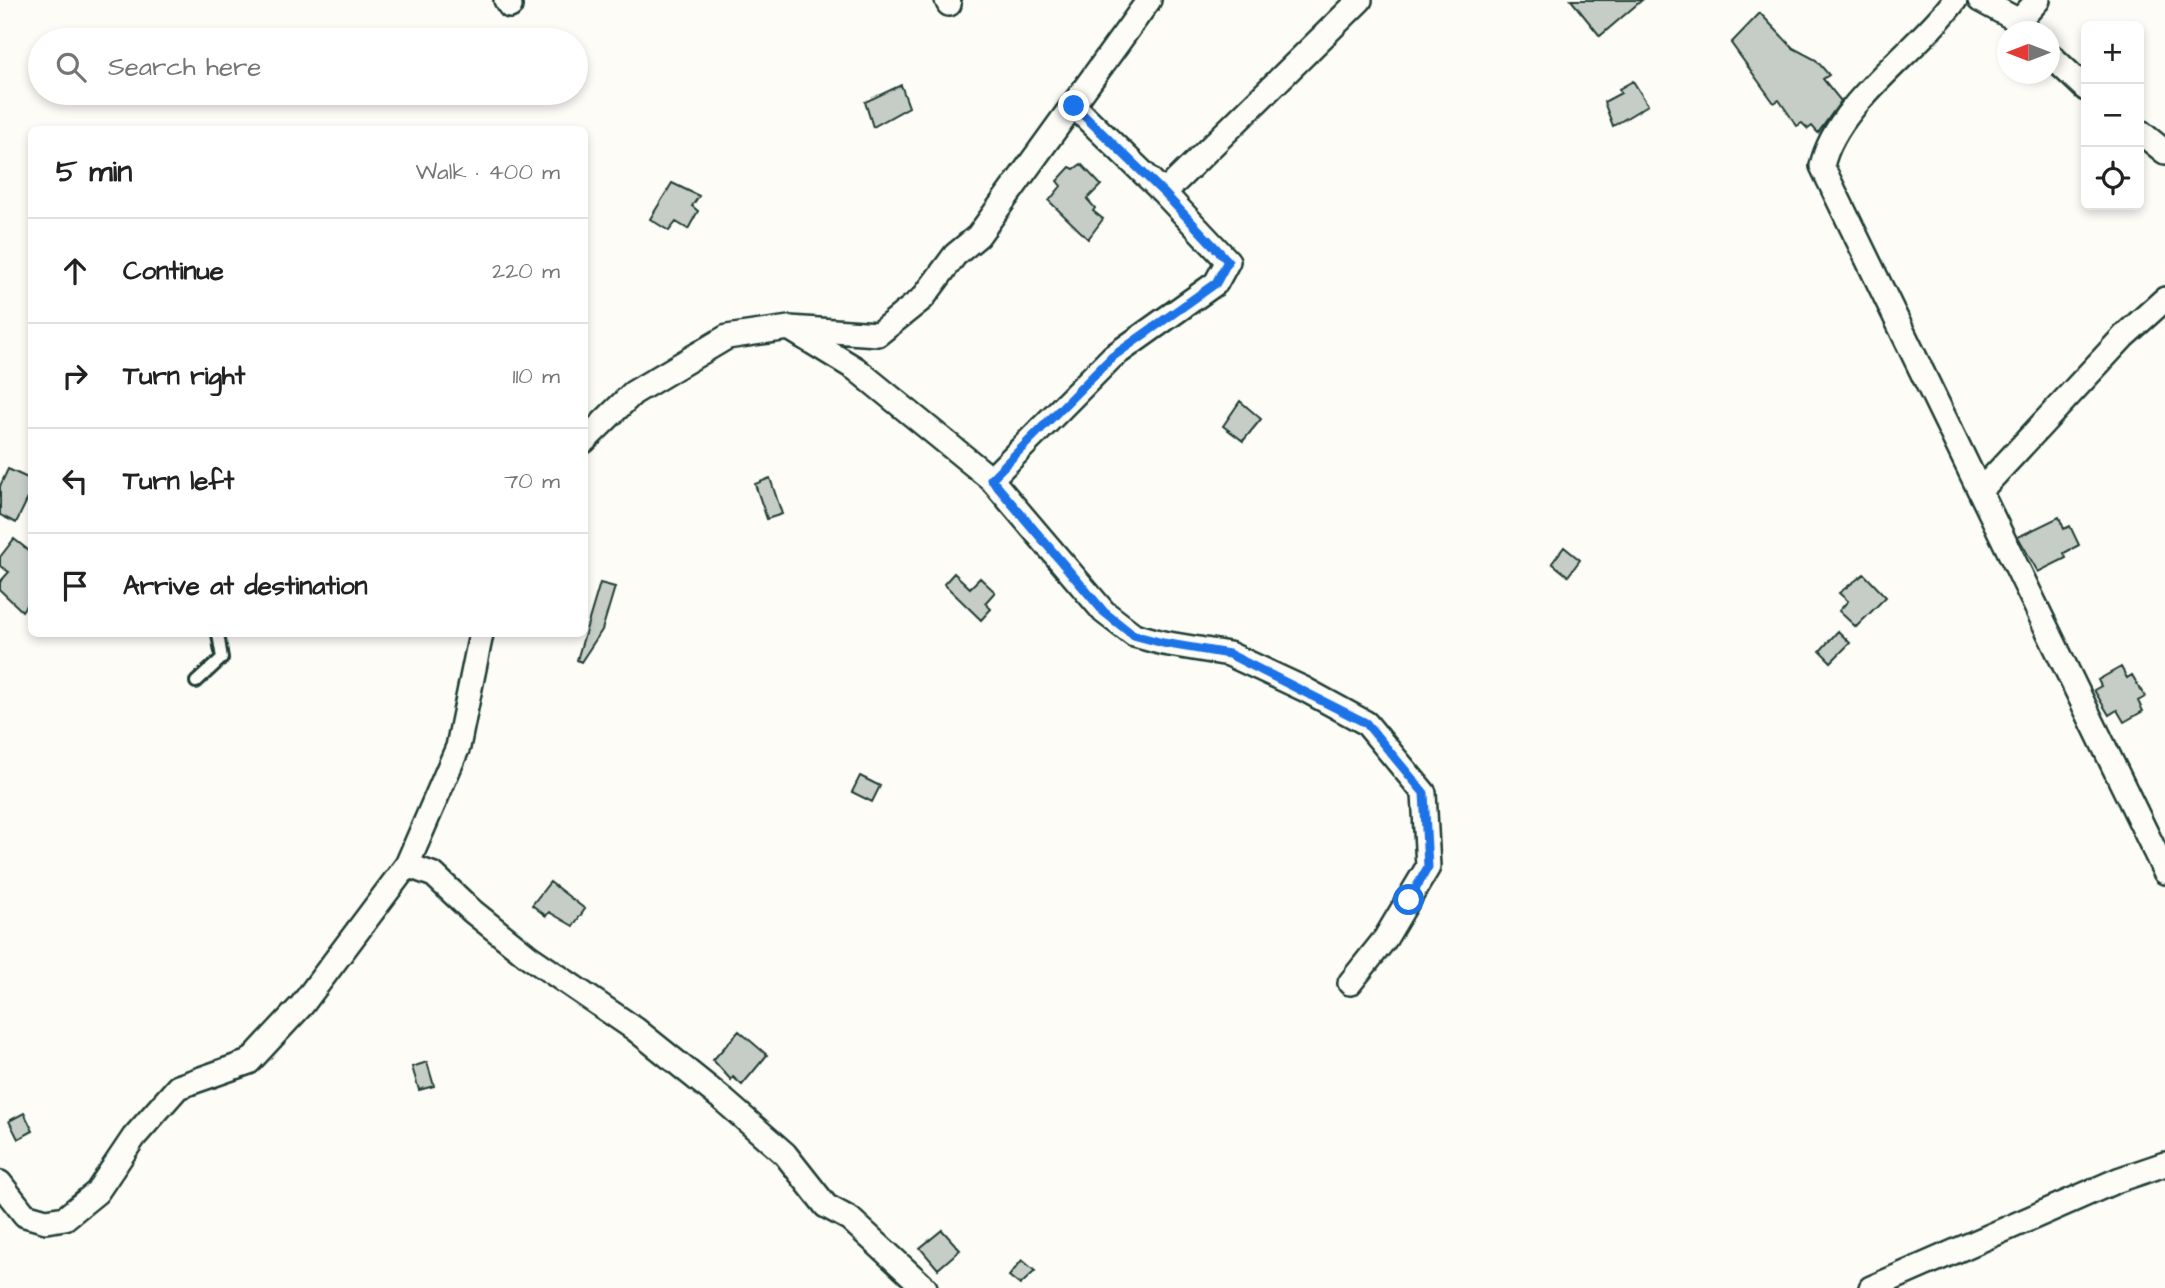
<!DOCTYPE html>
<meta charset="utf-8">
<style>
:root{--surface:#fff;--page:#f2f2f2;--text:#222;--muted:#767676;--line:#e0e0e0}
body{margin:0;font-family:"Architects Daughter",sans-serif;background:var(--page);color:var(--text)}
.controls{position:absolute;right:21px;top:21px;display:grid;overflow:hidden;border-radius:10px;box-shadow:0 4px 10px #0003}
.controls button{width:63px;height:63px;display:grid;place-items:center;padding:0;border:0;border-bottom:2px solid var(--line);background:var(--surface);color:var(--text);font:35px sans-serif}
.compass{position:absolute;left:1997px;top:21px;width:63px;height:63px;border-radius:50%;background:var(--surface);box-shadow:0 4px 10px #0003;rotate:270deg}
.stop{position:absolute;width:21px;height:21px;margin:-16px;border:5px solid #1a73e8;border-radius:50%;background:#fff}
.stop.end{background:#1a73e8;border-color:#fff;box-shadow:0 2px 7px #0008}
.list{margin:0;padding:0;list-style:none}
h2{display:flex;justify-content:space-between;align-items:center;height:91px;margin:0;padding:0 28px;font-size:30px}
h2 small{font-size:23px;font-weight:400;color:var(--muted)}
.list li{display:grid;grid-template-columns:46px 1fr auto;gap:21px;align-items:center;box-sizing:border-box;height:105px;padding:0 28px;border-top:2px solid var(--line)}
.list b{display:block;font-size:26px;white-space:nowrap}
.list em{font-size:23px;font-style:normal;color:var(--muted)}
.icon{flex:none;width:38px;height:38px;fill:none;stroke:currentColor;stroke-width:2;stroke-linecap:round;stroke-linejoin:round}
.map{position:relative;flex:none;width:2165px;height:1288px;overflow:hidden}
.search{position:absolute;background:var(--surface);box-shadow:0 4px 10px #0003;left:28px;top:28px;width:560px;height:77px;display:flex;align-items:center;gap:18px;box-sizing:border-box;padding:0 24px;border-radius:38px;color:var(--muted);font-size:26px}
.panel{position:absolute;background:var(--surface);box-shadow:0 4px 10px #0003;left:28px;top:126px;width:560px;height:511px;border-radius:10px}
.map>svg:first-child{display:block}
.building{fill:#c6cdc7;stroke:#1f3d34;stroke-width:2}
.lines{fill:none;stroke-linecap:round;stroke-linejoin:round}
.lane-casing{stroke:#1f3d34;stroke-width:16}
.street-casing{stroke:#1f3d34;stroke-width:28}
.lane{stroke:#fdfcf7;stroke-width:10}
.street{stroke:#fdfcf7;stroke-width:23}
.route{stroke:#1a73e8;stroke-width:9}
</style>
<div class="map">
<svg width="2165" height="1288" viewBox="0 0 2165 1288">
<rect width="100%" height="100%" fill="#fdfcf7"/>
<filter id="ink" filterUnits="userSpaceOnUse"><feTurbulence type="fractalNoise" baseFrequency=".0143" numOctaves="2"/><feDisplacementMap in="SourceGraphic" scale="14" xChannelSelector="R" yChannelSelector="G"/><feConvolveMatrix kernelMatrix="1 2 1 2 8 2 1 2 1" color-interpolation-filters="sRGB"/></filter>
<g filter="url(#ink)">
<path class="building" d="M1571,0H1642L1600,36Z
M1760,13L1793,48L1816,60L1829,75L1823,79L1841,101L1818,133L1812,126L1808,129L1802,123L1797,126L1779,100L1774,103L1731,43Z
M1633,81L1648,105L1613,126L1604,102L1621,93L1619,89Z
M901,85L909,107L873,127L865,102Z
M1081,164L1101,185L1087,199L1095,208L1093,211L1103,219L1088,239L1049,201L1061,186L1057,181L1070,167L1074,169Z
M672,183L699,196L692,206L698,211L688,229L676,222L669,231L650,219Z
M1240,401L1261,419L1243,441L1223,426Z
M8,469L32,480V490L16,523L0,515V486Z
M770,478L782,514L767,519L755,484Z
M2059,517L2064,529L2070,526L2079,545L2064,553L2066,558L2038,572L2018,537Z
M14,539L32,553V597L22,611L0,590V582L9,572L0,566V557Z
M1564,547L1580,560L1568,576L1552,563Z
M954,573L970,588L980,578L995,592L985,603L991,609L981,620L944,584Z
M1864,574L1886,597L1856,627L1839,611L1848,601L1839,593Z
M600,583L615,587L602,630L581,662L577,660Z
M1838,631L1850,643L1831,662L1820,651Z
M2121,667L2127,678L2132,675L2145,697L2138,701L2143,711L2124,722L2117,710L2109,715L2094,690L2101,686L2098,680Z
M860,776L880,786L872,802L852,792Z
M550,882L585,909L573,926L549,912L546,916L532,905Z
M739,1031L767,1055L742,1085L733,1077L731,1080L713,1060Z
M427,1062L434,1086L419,1090L412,1067Z
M24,1113L33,1131L18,1139L9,1121Z
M942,1230L960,1250L938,1269L920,1248Z
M1022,1260L1035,1271L1020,1285L1009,1276Z"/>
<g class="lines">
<g class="lane-casing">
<path id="lane" d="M196,682L222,658L218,634"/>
</g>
<g class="street-casing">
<path id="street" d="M506,0L510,6
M947,0L949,4
M1955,0C1917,52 1836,103 1822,166L2165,872
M1980,0L2019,21L2027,32
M2019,21L2038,0
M2050,55L2086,89
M1074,106L1164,193
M2139,131L2165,152
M789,328L856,369L991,479L1112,357L1216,283L1228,261L1164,193L1360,0
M584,441L633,393L727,337L789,328L878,334L923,298L955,255L978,236L1149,0
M991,479L1104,612L1134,635L1163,643L1229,654L1304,689L1366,723L1424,793L1428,867L1385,939L1350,983
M1982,489L2124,336L2165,299
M407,865L434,875L472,911L528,956L635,1029L721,1098L785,1154L826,1206L850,1219L925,1288
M0,1183L25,1215L46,1221L65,1218L97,1192L134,1137L178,1087L249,1062L302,1005L407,865L458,747L481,634
M1871,1288L2118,1180L2165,1164"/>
</g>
<use href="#lane" class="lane"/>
<use href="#street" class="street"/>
</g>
</g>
<g class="lines" filter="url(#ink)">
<path class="route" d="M1074,106L1164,193L1228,261L1216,283L1112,357L991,479L1104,612L1133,635L1163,643L1229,654L1366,723L1424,793L1428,867L1409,900"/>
</g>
</svg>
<div class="controls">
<button>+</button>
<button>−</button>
<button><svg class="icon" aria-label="locate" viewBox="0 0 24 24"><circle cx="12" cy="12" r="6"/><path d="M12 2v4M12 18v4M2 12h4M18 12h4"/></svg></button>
</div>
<svg class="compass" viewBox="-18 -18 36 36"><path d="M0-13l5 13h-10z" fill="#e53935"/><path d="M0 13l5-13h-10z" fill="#767676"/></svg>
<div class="stop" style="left:1409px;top:900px"></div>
<div class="stop end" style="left:1074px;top:106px"></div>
<div class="search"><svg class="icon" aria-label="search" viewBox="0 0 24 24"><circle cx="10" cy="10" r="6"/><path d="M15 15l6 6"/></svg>Search here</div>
<section class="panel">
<h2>5 min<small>Walk · 400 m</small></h2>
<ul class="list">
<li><svg class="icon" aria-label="ahead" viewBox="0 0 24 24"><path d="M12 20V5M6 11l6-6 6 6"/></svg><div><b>Continue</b></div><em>220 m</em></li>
<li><svg class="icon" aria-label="right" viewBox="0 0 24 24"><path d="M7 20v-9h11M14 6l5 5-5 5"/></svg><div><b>Turn right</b></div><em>110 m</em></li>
<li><svg class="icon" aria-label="left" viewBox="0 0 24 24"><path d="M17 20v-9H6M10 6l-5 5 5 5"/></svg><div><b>Turn left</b></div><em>70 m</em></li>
<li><svg class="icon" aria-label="arrive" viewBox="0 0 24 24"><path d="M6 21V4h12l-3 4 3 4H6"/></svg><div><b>Arrive at destination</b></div></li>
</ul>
</section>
</div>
